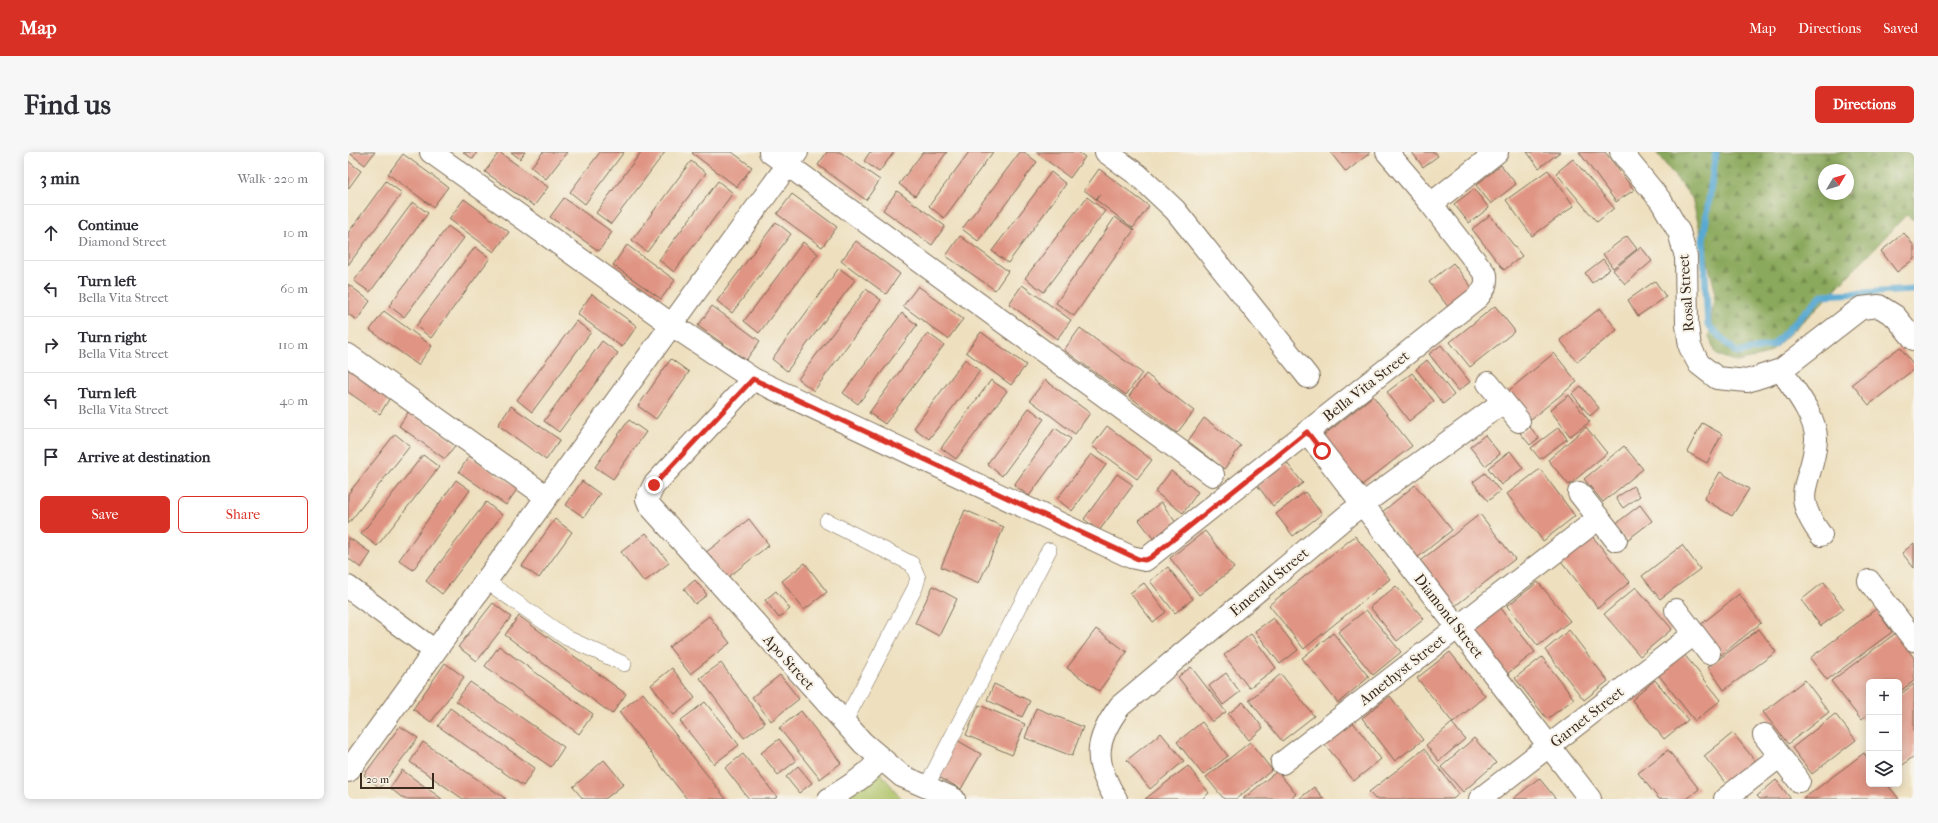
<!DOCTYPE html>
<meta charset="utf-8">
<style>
:root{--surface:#fff;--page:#f7f7f7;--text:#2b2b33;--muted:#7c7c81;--line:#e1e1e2;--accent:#d93025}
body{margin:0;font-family:"IM FELL French Canon",serif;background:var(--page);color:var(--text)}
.controls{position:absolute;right:12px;bottom:12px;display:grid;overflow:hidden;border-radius:6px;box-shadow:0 2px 10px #0003}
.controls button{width:36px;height:36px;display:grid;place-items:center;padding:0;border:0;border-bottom:1px solid var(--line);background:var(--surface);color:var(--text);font:20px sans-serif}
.compass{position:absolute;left:1470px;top:12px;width:36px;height:36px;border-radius:50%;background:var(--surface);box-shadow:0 2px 10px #0003;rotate:52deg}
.scale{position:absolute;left:12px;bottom:10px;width:74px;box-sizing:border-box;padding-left:4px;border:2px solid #3b2a1e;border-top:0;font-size:11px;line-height:14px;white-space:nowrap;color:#3b2a1e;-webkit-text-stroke:3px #f7f3e8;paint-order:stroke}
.stop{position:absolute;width:12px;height:12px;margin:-9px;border:3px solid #d93025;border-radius:50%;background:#fff}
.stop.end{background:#d93025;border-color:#fff;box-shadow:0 1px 4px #0008}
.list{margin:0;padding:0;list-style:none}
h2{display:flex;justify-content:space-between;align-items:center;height:52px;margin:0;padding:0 16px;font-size:17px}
h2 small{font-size:13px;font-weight:400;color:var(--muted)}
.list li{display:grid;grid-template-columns:26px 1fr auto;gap:12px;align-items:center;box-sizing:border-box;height:56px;padding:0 16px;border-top:1px solid var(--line)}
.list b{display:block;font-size:15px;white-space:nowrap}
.list p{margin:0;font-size:13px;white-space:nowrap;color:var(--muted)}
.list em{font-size:13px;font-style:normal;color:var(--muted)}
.actions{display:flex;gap:8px;padding:12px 16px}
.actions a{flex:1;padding:9px 0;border:1px solid var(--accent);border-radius:6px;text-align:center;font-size:14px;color:var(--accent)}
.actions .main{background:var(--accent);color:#fff}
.icon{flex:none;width:22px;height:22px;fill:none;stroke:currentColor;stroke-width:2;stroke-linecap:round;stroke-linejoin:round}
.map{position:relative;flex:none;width:1566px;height:647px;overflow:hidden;border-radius:6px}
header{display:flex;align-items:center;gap:24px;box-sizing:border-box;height:56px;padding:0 20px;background:var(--accent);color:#fff}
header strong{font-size:19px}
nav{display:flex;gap:22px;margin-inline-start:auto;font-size:14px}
.intro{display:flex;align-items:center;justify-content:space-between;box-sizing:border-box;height:96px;padding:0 24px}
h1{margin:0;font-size:28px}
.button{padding:10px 18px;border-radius:6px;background:var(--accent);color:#fff;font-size:14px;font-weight:700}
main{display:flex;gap:24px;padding:0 24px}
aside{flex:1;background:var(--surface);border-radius:6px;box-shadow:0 2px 10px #0003}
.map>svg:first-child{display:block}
.forest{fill:url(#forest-firs);stroke:#626a3d;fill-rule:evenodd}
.pitch{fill:#aec367;stroke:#747642}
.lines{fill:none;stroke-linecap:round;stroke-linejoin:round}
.stream{stroke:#58a9d3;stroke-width:7}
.building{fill:#e09584}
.lane-casing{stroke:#7a6a56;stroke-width:16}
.street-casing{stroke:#7a6a56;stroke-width:24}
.lane{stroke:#fff;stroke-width:15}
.street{stroke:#fff;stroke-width:22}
.route{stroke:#d93025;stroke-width:5}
.labels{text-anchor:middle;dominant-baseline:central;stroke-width:4;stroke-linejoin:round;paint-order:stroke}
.street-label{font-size:15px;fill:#3b2a1e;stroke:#f7f3e8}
</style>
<header>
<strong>Map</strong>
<nav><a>Map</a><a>Directions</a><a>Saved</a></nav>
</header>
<div class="intro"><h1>Find us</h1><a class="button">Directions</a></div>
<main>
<aside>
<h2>3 min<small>Walk · 220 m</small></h2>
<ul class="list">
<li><svg class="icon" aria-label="ahead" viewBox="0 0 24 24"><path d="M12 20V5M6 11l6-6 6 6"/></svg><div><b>Continue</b><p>Diamond Street</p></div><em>10 m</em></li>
<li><svg class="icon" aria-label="left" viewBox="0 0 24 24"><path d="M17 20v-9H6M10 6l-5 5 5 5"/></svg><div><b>Turn left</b><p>Bella Vita Street</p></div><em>60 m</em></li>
<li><svg class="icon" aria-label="right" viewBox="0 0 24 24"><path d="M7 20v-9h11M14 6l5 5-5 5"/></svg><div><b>Turn right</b><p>Bella Vita Street</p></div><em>110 m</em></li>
<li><svg class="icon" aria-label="left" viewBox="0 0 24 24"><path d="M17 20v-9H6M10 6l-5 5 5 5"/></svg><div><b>Turn left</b><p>Bella Vita Street</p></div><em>40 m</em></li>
<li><svg class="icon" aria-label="arrive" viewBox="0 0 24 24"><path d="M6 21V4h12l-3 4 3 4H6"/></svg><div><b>Arrive at destination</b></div></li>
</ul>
<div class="actions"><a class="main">Save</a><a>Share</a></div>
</aside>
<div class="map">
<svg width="1566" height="647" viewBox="0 0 1566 647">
<defs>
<pattern id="forest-firs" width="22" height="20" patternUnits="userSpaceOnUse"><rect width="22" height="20" fill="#8aa95c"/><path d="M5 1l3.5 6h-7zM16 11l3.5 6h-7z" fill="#728a4b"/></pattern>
</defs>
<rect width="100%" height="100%" fill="#f7f3e8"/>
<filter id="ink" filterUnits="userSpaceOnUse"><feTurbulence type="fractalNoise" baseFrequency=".025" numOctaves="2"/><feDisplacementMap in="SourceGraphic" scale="8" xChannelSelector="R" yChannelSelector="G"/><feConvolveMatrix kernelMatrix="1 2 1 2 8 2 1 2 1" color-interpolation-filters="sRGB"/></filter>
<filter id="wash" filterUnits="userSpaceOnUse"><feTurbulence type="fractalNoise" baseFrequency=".012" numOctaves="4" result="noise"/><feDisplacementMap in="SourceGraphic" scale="16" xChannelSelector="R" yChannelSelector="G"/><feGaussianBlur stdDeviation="0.9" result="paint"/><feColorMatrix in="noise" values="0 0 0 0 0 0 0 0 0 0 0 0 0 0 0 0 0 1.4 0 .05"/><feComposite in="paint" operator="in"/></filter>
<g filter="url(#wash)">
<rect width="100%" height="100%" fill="#eee0bf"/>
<path class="forest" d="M1308,0H1566V68L1558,63L1474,151L1420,202L1390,210L1369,203L1361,185L1367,138L1344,46ZM1476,18H1500V42H1476Z"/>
<path class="pitch" d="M530,618L554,647H496Z"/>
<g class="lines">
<path class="stream" d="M1368,0L1355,88L1360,173L1389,201L1425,193L1474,143L1566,138"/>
</g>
<g id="blocks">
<path class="building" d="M0,0H27L17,13Z
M115,0H129L125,7Z
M151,0L200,35L186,54L137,20Z
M163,0H177L172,7Z
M195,0H219L198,27L183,15Z
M252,0H276L237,52L222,40Z
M293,0H317L263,72L248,61Z
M345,0H384L404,15L389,35L344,1Z
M479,0H492L532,28L518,48L470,13Z
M522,0H546L531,20L516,9Z
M575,0H599L567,44L551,32Z
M621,0H645L596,66L581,54Z
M672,0H676L689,10L630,89L614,77Z
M688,0H730L737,5L722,26Z
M982,0H1023L998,20Z
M1064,0H1087L1090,4L1075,15Z
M1179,0H1212L1191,16Z
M1231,0H1257L1286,38L1268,50Z
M55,2L100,35L85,55L40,22Z
M1225,7L1266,56L1249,70L1208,21Z
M0,9L13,19L0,37Z
M343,9L358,21L299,100L284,88Z
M1153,13L1168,32L1143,52L1128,33Z
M751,17L801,54L785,76L748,48L752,42L748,47L736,38Z
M1200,18L1226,54L1184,84L1158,48Z
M703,20L718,32L660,111L644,99Z
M38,29L54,41L0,113V81Z
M370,29L385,41L326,120L311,108Z
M1126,37L1141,56L1121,71L1106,52Z
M549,39L597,74L584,93L535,58Z
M444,42L489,75L474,95L429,62Z
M739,45L757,59L696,140L677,126Z
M216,46L264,80L251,99L202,65Z
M116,47L161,80L146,100L101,67Z
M65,50L80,61L22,140L6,129Z
M1142,63L1174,104L1156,118L1124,77Z
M767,65L786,78L726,164L708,151Z
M428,70L443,82L384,161L369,149Z
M100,74L116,86L56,165L41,154Z
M1556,81L1566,94V107L1549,120L1533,99Z
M612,84L660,119L647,138L598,104Z
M1279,84L1289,97L1265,116L1255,102Z
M508,89L552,122L538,142L493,109Z
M455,90L470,102L411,181L396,169Z
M279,93L327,128L313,147L265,113Z
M127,95L142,106L83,186L68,174Z
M1293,95L1304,109L1277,132L1265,118Z
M1255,107L1262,117L1244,131L1237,121Z
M1105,111L1125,137L1101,156L1081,130Z
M491,116L507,128L439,219L424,207Z
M1307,129L1318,145L1290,164L1280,148Z
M0,132L22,149L9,168L0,162Z
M674,133L723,168L709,187L661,152Z
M570,134L615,167L600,187L555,154Z
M518,137L533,148L466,239L450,227Z
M244,142L289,174L274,195L229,162Z
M364,154L412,189L398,208L350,174Z
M1147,154L1167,179L1122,215L1102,190Z
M1252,156L1269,178L1229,210L1212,188Z
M36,159L84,194L70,213L22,178Z
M554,161L569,173L510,252L495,241Z
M228,169L243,180L184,260L169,248Z
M732,176L794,221L778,243L716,198Z
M633,180L678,213L663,233L618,200Z
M580,181L596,193L537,272L521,261Z
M254,189L270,201L211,280L196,269Z
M1093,193L1122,230L1110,239L1081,202Z
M1552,195L1566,213V217L1521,253L1504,232Z
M1206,201L1229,230L1183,267L1160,239Z
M323,207L341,220L308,267L290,254Z
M617,207L632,219L581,287L566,276Z
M1079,208L1106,243L1095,252L1068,217Z
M0,215L43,244L32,262L0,240Z
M1064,221L1086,249L1061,269L1039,240Z
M798,222L846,259L829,281L781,244Z
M643,228L659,239L608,307L593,296Z
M697,228L742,261L727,282L682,248Z
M1233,234L1251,256L1242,264L1224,242Z
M1221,243L1242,270L1222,284L1202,258Z
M1025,244L1064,294L1010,336L971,287Z
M163,254L212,288L198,308L150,273Z
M681,256L696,267L654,324L639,312Z
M61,259L108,292L97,307L51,274Z
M856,266L893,294L876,317L840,289Z
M281,268L298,280L265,327L247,315Z
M1354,271L1374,282L1359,311L1339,300Z
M759,274L804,308L789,327L744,294Z
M1181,274L1191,286L1182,293L1172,281Z
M1211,275L1219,287L1192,307L1183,296Z
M1238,275L1259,301L1221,333L1200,308Z
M707,276L723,287L681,344L666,333Z
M47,282L62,294L0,372V342Z
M1137,283L1152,302L1137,314L1122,295Z
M1276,294L1295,317L1255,350L1236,327Z
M1162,299L1175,316L1153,333L1140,316Z
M743,302L758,313L724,359L709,347Z
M75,303L91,315L29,394L13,382Z
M121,304L170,336L158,353L111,320Z
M938,310L955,331L925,354L909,333Z
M1192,317L1227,364L1195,389L1159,342Z
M823,319L850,340L835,361L807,340Z
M1372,320L1401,337L1384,364L1356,347Z
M1137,321L1152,339L1140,349L1125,330Z
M769,322L785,333L751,379L736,367Z
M108,328L122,338L65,418L51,408Z
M234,329L252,342L236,365L218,353Z
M1067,333L1104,378L1069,406L1033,361Z
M1285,334L1292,344L1275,356L1268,346Z
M957,340L974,362L945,384L928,362Z
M138,350L154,363L94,442L78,429Z
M813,350L829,372L807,389L791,368Z
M1292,353L1304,369L1278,389L1266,373Z
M617,358L656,375L631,431L593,415Z
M1132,362L1167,407L1107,454L1072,409Z
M207,367L224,380L191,426L174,414Z
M401,367L421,393L378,427L357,401Z
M857,379L886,416L851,443L822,406Z
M298,381L321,411L296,430L273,400Z
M1007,384L1042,427L956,497L921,453Z
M1244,384L1282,430L1250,456L1213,409Z
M0,385L23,401L13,416L0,406Z
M1566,391V416L1554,401Z
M1334,393L1352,417L1312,447L1294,424Z
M457,411L479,440L456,458L434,429Z
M820,415L845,447L827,461L802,429Z
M347,428L359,443L347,452L336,437Z
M1190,430L1222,469L1190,494L1159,454Z
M1476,430L1496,457L1473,474L1453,448Z
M796,431L818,460L805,470L782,441Z
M585,434L609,447L591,484L567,471Z
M1048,434L1076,467L1049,489L1022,455Z
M1288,435L1324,477L1292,504L1256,462Z
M428,439L442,457L431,466L417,448Z
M1391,442L1413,471L1373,503L1351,474Z
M145,451L163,465L129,509L110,495Z
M1152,455L1187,500L1159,522L1124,477Z
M1528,457L1544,480L1479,528L1462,506Z
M1018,458L1053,500L1025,523L990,480Z
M171,464L278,542L264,562L157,483Z
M361,464L382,491L342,522L321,495Z
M925,466L950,498L932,512L907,479Z
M748,477L779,500L751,539L719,516Z
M1411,477L1428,500L1376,538L1360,515Z
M1221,478L1260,529L1236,548L1197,498Z
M985,481L1021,525L990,551L954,506Z
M1548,481L1566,506V529L1551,540V530H1521V562L1513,568L1483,529Z
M903,482L928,516L901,536L876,503Z
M151,494L245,562L231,582L137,514Z
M1102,500L1137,544L1105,571L1069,526Z
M1335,501L1373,548L1347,569L1309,521Z
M1194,505L1226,547L1199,567L1167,526Z
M97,511L116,525L83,570L65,557Z
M373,511L417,571L396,586L352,526Z
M843,515L878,560L864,570L830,525Z
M324,516L347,546L326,563L303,533Z
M878,521L892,540L875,553L861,534Z
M933,522L966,564L934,589L901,548Z
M432,523L451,547L423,569L404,545Z
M1307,528L1340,568L1316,587L1284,548Z
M1457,528L1481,560L1440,592L1415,560Z
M122,530L216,595L203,615L108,549Z
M646,532L682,549L674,565L639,548Z
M1566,532V604L1551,616V543Z
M295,541L378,647H339L271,560Z
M1042,544L1075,588L1047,609L1014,566Z
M357,550L391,593L366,612L332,569Z
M895,550L915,576L901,588L880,562Z
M631,553L677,572L664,603L618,583Z
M102,556L187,616L175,634L90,574Z
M688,556L735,575L724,604L677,586Z
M453,559L493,611L472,627L431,576Z
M1487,562L1508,588L1464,622L1444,596Z
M1004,569L1033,607L1006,629L976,591Z
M854,570L880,604L855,623L829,590Z
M1104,571L1117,587L1091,609L1078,593Z
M52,574L70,586L32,636L16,623Z
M813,581L836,609L802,637L779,608Z
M1385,581L1408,610L1379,633L1356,604Z
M1126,586L1148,611L1115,640L1093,615Z
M431,587L448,609L430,623L413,601Z
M607,587L633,602L613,637L587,623Z
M75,590L158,647H115L62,610Z
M902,590L924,618L888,647H876L858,625Z
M1076,597L1111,642L1105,647H1027L1021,640Z
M1320,598L1351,637L1339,647H1311L1290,621Z
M1516,601L1521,608V632H1539L1551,647H1455Z
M395,602L429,645L426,647H401L377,616Z
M256,608L276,632L257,647H235L225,635Z
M450,614L464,631L451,641L438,625Z
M840,614L861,641L854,647H797Z
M54,618L94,647H56L42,636Z
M929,619L948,642L942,647H895Z
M1191,626L1208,647H1165Z
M1428,628L1443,647H1412L1409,644Z
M966,635L976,647H951Z"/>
</g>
</g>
<g filter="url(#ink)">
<use href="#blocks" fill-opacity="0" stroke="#7a6a56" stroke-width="1"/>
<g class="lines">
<g class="lane-casing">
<path id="lane" d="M479,369L564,412L570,426L567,436L496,571
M138,429L219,486L276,512
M578,635L701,398"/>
</g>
<g class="street-casing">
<path id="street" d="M83,0L324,173L405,227L783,405L797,408L1130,145C1136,138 1139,133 1138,123L1083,52L1039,0
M422,0L865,323
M758,0L790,23L827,58L960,225
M1273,0L1313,49L1331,80L1338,105L1339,173L1342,195L1351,212L1369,226L1399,229L1433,218L1513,156L1531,154L1547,164L1566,187
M1083,52L1149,0
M0,203L199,345
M1433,218C1445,236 1469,265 1468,288C1465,332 1440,339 1473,383
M405,227L306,333L299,347L302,354L515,591L554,624L606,647
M1140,231L1171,269
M959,280L1242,647
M1231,341L1268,388
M1521,429L1566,488
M0,435L87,499
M1328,458L1361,501
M1416,583L1451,629
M934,611L1251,366
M0,619L449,0
M481,647C500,635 518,625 532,607
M768,647C745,610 746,589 772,554L1000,363L1155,250
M1132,647L1346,482
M1377,647L1432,604"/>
</g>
<use href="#lane" class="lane"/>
<use href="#street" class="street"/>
</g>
</g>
<g class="lines" filter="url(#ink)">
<path class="route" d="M306,333L405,227L790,407L797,408L802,406L959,280L974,299"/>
</g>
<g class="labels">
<g class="street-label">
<text transform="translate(1338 141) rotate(-94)">Rosal Street</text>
<text transform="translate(1018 234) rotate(-38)">Bella Vita Street</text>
<text transform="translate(921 430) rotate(-40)">Emerald Street</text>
<text transform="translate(1101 464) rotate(52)">Diamond Street</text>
<text transform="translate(441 510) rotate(48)">Apo Street</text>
<text transform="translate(1054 518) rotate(-38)">Amethyst Street</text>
<text transform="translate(1239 565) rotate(-38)">Garnet Street</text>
</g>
</g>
</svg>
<div class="controls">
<button>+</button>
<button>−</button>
<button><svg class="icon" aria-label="layers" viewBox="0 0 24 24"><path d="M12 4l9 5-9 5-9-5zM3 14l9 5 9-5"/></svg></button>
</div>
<svg class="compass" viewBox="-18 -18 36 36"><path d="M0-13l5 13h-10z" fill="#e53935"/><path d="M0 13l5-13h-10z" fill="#7c7c81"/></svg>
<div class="scale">20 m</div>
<div class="stop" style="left:974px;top:299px"></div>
<div class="stop end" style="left:306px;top:333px"></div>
</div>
</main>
